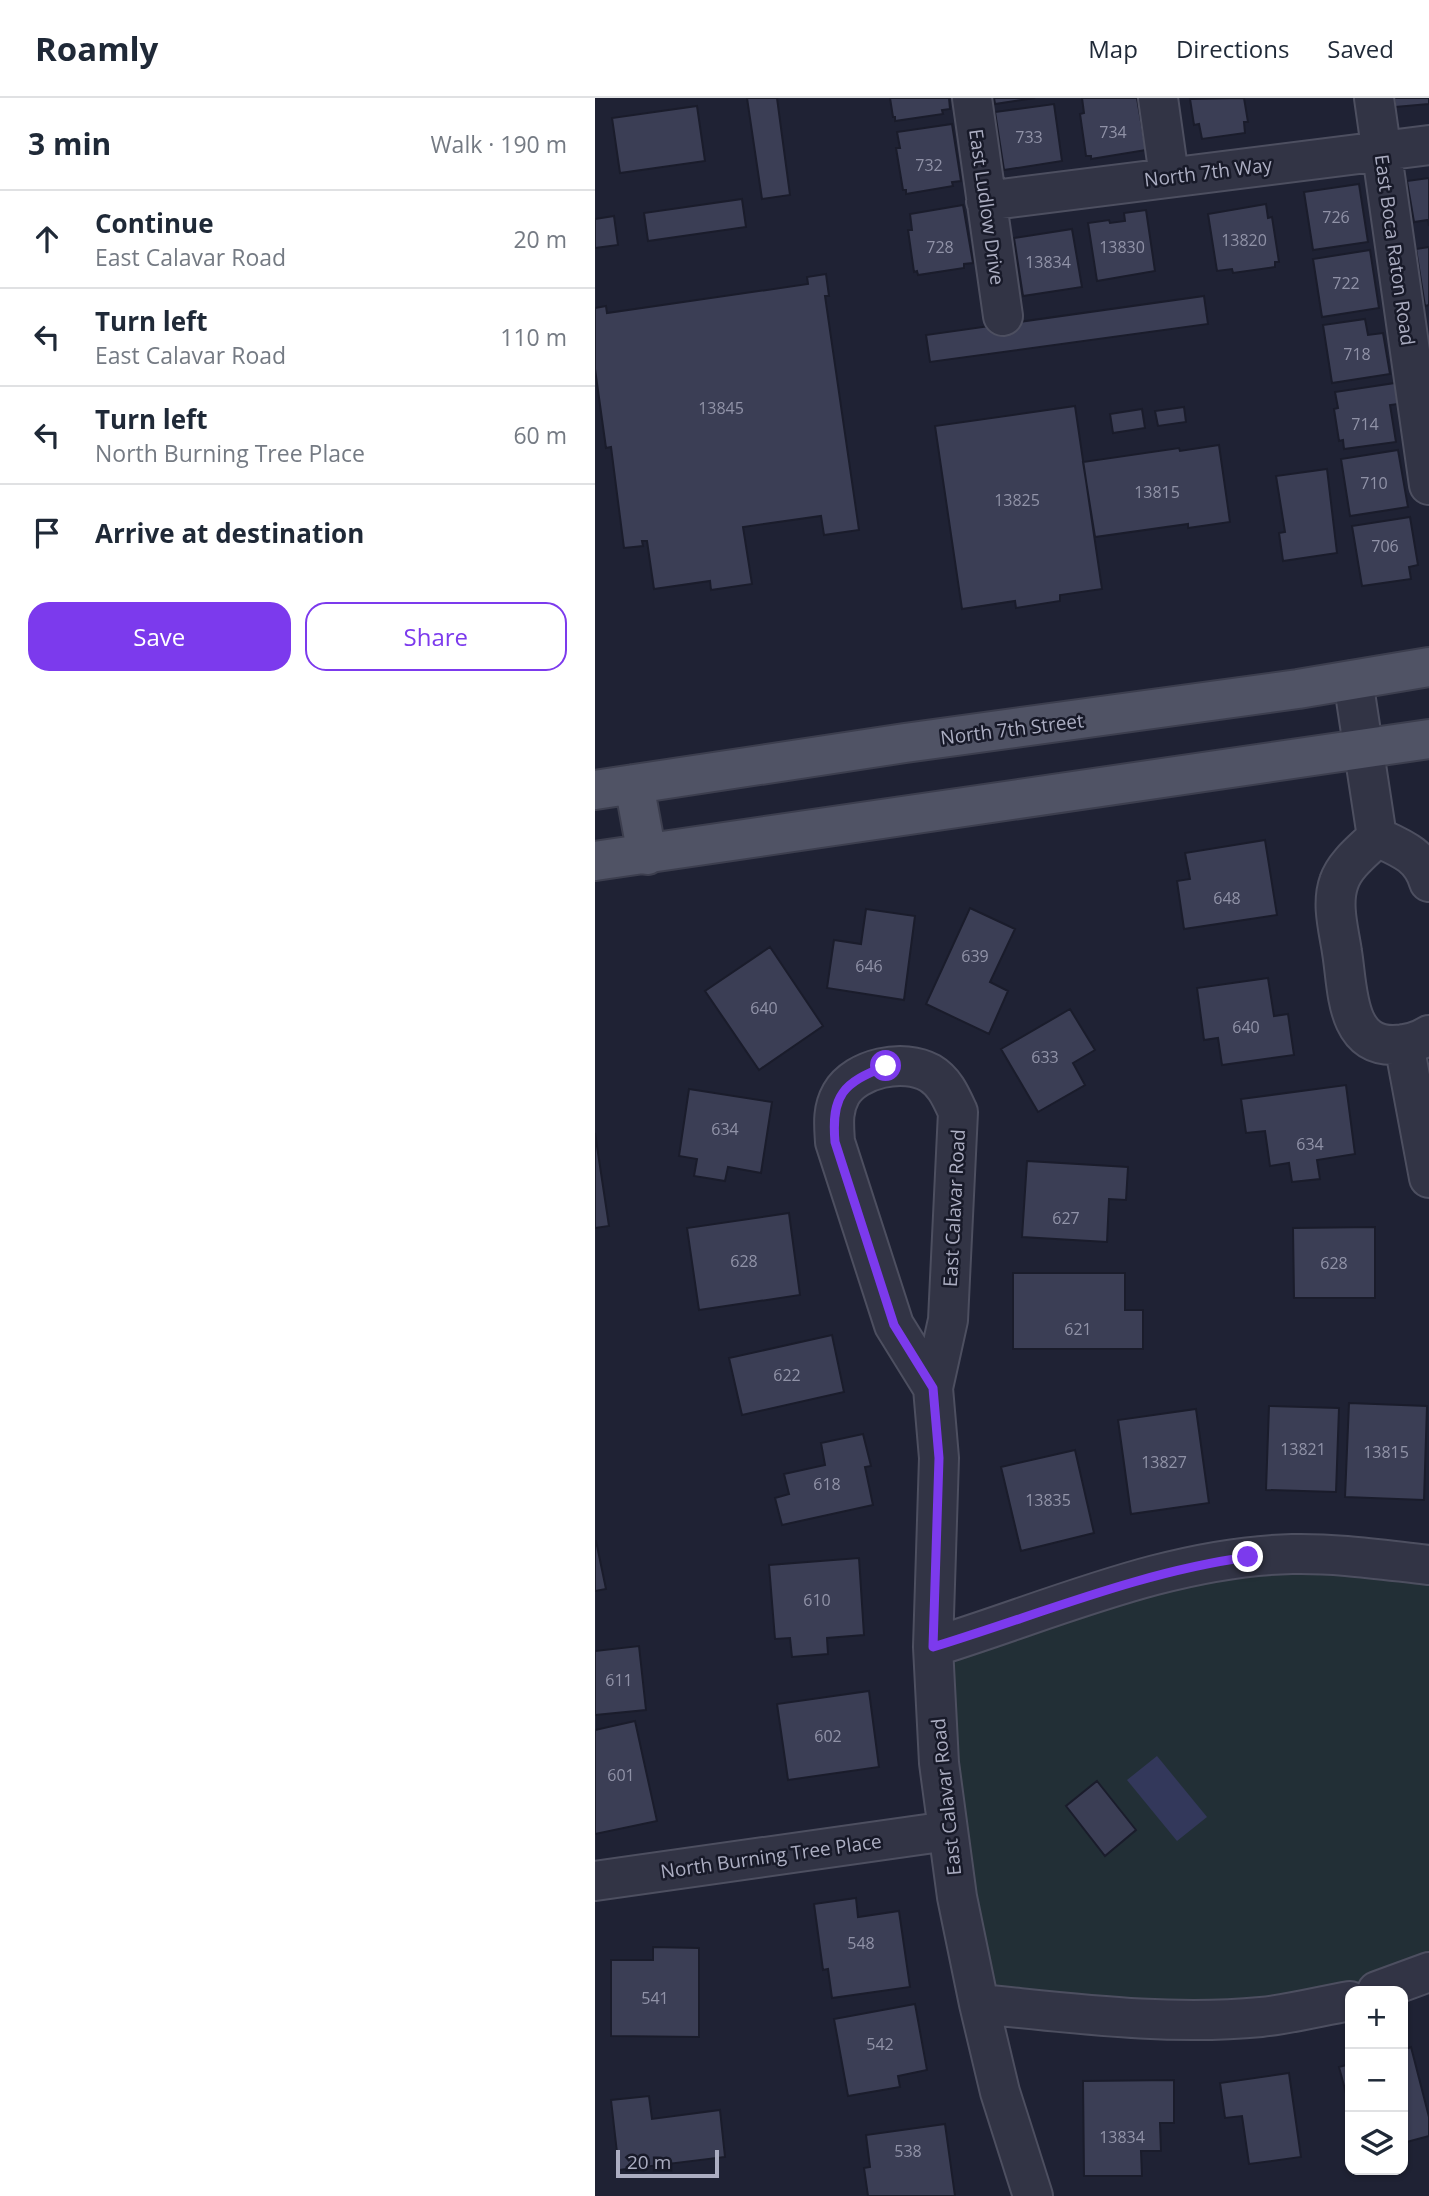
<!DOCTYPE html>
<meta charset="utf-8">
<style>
:root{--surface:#fff;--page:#f2f2f3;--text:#1f2937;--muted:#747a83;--line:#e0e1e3;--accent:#7c3aed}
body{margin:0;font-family:"Open Sans",sans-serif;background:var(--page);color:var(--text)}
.controls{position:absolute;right:21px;bottom:21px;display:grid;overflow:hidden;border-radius:14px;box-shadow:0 2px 5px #0004}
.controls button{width:63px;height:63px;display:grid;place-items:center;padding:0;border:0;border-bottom:2px solid var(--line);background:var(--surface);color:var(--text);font:35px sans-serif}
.scale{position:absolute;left:21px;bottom:18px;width:103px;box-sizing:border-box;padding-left:7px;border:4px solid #acaec2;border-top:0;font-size:19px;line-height:24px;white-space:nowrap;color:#acaec2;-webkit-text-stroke:5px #181a29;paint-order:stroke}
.stop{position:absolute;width:21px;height:21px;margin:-16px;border:5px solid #7c3aed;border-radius:50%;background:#fff}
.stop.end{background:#7c3aed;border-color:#fff;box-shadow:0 2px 7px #0008}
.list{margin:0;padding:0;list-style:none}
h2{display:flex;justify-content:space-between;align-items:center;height:91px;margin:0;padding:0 28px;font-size:30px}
h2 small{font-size:23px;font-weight:400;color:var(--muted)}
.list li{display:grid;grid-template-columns:46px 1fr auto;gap:21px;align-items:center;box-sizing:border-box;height:98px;padding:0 28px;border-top:2px solid var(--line)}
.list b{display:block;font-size:26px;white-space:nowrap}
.list p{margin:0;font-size:23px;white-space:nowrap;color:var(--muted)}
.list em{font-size:23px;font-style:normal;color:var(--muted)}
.actions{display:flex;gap:14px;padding:21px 28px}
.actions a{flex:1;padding:16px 0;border:2px solid var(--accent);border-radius:21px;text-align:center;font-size:24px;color:var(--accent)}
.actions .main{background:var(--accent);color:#fff}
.icon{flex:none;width:38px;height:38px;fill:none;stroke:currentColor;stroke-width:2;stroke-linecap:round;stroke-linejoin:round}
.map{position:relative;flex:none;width:834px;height:2098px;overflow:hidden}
header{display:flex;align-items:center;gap:42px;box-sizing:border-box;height:98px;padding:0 35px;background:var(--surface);border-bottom:2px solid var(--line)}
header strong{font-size:33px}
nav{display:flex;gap:38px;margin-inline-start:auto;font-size:24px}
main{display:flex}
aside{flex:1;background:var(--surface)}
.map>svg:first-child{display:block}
.green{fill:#222f36}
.water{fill:#33385b}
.building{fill:#3b3e55;stroke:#1a1c2b;stroke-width:2}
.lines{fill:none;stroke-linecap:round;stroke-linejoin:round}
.minor-casing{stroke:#4d4f60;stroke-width:42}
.major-casing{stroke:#3c3e4e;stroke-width:42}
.minor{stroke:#323445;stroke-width:38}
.major{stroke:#505365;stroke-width:38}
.route{stroke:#7c3aed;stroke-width:9}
.labels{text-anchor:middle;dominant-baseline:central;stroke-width:5;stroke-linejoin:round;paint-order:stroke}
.number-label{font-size:16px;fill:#9092a7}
.street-label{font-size:19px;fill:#acaec2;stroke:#181a29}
</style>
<header>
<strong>Roamly</strong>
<nav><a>Map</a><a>Directions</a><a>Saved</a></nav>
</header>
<main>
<aside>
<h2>3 min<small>Walk · 190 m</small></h2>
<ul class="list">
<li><svg class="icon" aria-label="ahead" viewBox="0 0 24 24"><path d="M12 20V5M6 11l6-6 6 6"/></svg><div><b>Continue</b><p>East Calavar Road</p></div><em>20 m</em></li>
<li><svg class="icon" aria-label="left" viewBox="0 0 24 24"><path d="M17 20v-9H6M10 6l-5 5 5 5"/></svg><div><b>Turn left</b><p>East Calavar Road</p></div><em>110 m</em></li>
<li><svg class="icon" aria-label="left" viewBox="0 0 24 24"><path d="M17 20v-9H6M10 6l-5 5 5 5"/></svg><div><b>Turn left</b><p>North Burning Tree Place</p></div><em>60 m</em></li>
<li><svg class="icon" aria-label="arrive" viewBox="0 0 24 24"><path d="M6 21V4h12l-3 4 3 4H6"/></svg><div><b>Arrive at destination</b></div></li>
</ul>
<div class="actions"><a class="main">Save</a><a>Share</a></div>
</aside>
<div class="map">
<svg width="834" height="2098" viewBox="0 0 834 2098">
<rect width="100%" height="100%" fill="#1f2234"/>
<path class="green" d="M834,1467V1874L755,1903L384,1906L338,1549L539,1483Z"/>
<path class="water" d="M562,1658L612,1719L582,1743L532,1682Z"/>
<path class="building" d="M152,0H182L195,97L167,101Z
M295,0H354L355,11L347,12L348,16L300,23V19H298Z
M399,0H440L400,6Z
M487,0H542L551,52L496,61V58H491L485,16L489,15Z
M649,0L653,24H649L650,35L607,41L604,26L599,27L595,1Z
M799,0H834V6L800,9Z
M459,6L467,63L409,72L400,14Z
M102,8L110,63L25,75L17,20Z
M357,26L366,83L357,84L358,88L311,96V92H308L301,50H305L302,34Z
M834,80V128L833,122L819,124L812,83Z
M764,86L773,144L718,152L709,94Z
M147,101L151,129L53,143L49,115Z
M671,106L673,120L677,119L684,164H680V169L638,175L637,171L622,173L613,116Z
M368,107L378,165L369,166V170L323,177L322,173L319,174L313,132H317L315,116Z
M551,112L560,173L502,183L493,125L514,122L515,125L530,123L529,115Z
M19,118L23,147L0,150V121Z
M477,131L487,189L428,198L419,140Z
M834,149V207L830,208L821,151Z
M775,152L784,210L727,219L718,161Z
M231,176L234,198H230L264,432L229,437L226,418L148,429L157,486L116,492L115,483L59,491L52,443H47L48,448L29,450L16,349L11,350L0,271V210L11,208L12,215L213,186L212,179Z
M609,198L613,226L335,264L331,237Z
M770,221L773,237L788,235L795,276L737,285L728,227Z
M800,285L803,306L795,307L801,344L749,351L748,342L744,343L739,311L743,310L740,294Z
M480,308L507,491L465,497V503L421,510L420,503L367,511L340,328Z
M589,309L591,324L563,328L560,313Z
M547,311L550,330L518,335L515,316Z
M624,347L635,424L593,430V426L500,439L488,364L584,350L585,353Z
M803,352L813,409L755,418L746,361Z
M732,371L742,455L688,463L684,435L690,434L681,378Z
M815,419L823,467L814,469L816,481L767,488L757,428Z
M670,742L682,817L589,831L582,783L595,781L590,755Z
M375,810L420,831L395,884L413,893L394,936L331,906Z
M271,811L320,818L309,902L232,890L239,842L266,846Z
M175,849L228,928L164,972L110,893Z
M673,880L679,918L693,916L699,957L627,967L623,940L609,942L602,890Z
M475,911L500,952L478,965L490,987L443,1014L406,951Z
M751,987L760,1056L722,1062L725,1081L697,1084L694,1065L675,1068L670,1033L651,1035L646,1001Z
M94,991L177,1004L166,1075L133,1069L130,1083L99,1078L102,1061L84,1058Z
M0,1035L14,1128L0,1130Z
M432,1063L533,1069L531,1102L514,1101L512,1144L427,1139Z
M194,1115L205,1197L104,1212L92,1130Z
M780,1129V1200H699L698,1130Z
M418,1175H530V1212H548V1251H418Z
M237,1237L249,1294L147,1317L134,1260Z
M754,1305L832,1308L829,1402L750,1399Z
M674,1308L744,1310L741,1394L671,1392Z
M601,1311L614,1405L536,1416L523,1322Z
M268,1336L276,1368L270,1369L278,1407L187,1427L180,1400L194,1396L189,1376L230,1367L226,1345Z
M480,1352L499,1435L426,1453L406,1369Z
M1,1443L11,1491L0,1493V1443Z
M264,1460L269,1537L232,1540L233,1556L197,1559L195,1540L180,1541L174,1467Z
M44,1548L51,1612L0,1617V1553Z
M274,1593L284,1669L193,1682L182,1606Z
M40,1623L62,1723L0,1736V1632Z
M502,1683L541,1732L510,1758L471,1708Z
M261,1800L263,1819L304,1813L315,1889L237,1900L233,1871L228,1872L219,1806Z
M58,1849L104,1850V1939L16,1938V1862H58Z
M320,1906L332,1972L303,1978L305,1989L253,1998L239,1921Z
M816,1949L834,2019V2038L808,2045V1952Z
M755,1966V2010L744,1969Z
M694,1975L706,2059L654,2066L647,2018L630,2020L625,1985Z
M579,1982V2025H565L566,2053H546L547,2078H489L488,1983Z
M54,1998L57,2021L125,2012L130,2059L24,2072L16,2002Z
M350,2026L360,2098H273L269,2070L275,2069L271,2037Z"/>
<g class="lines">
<g class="minor-casing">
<path id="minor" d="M377,0L408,218
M563,0L574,78
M779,0L834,387
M391,103L834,47
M758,582L782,739
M782,739C769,752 750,766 744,784C736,806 744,833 747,854C753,890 750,947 798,947C812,947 823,944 834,937
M782,739C806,750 826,757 834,784
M809,946L834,1080
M338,1290L299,1227L240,1044C239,1027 237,1012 246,996C261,970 309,960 335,975C350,984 356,999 363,1014L353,1222L338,1290L344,1360L338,1549L344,1665L362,1799L384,1906L405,1994L438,2098
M338,1549C455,1513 572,1459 697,1456C743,1455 788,1462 834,1467
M0,1783L353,1733
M782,1893L834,1874
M384,1906C477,1915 572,1928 666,1919C696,1916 726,1908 755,1903"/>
</g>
<g class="major-casing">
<path id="major" d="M39,686L52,757
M0,692L310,645L703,591L834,569
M0,763L834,641"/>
</g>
<use href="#minor" class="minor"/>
<use href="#major" class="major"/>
</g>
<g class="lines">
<path class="route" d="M291,968C248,985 236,997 240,1044L299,1227L338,1290L344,1360L338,1549C443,1517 544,1474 653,1459"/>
</g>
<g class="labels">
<g class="number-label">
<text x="518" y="34">734</text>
<text x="434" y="39">733</text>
<text x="334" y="67">732</text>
<text x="741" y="119">726</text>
<text x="649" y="142">13820</text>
<text x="345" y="149">728</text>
<text x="527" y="149">13830</text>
<text x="453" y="164">13834</text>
<text x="751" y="185">722</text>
<text x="762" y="256">718</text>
<text x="126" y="310">13845</text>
<text x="770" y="326">714</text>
<text x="779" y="385">710</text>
<text x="562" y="394">13815</text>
<text x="422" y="402">13825</text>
<text x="790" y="448">706</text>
<text x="632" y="800">648</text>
<text x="380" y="858">639</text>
<text x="274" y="868">646</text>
<text x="169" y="910">640</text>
<text x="651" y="929">640</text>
<text x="450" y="959">633</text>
<text x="130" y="1031">634</text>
<text x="715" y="1046">634</text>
<text x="471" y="1120">627</text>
<text x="149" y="1163">628</text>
<text x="739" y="1165">628</text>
<text x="483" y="1231">621</text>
<text x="192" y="1277">622</text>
<text x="708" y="1351">13821</text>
<text x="791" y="1354">13815</text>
<text x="569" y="1364">13827</text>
<text x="232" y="1386">618</text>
<text x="453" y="1402">13835</text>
<text x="222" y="1502">610</text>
<text x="24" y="1582">611</text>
<text x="233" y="1638">602</text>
<text x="26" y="1677">601</text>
<text x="266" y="1845">548</text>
<text x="60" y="1900">541</text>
<text x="285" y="1946">542</text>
<text x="527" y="2039">13834</text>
<text x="313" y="2053">538</text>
</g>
<g class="street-label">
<text transform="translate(613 74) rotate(-7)">North 7th Way</text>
<text transform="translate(392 109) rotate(82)">East Ludlow Drive</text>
<text transform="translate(800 152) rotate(82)">East Boca Raton Road</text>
<text transform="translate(417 631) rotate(-7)">North 7th Street</text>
<text transform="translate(359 1110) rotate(-87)">East Calavar Road</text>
<text transform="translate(351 1699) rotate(-96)">East Calavar Road</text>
<text transform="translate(176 1758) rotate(-8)">North Burning Tree Place</text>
</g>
</g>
</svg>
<div class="controls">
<button>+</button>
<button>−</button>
<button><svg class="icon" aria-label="layers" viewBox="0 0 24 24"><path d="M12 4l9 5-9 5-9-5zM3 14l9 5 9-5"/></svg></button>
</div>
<div class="scale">20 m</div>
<div class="stop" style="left:291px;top:968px"></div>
<div class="stop end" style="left:653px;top:1459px"></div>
</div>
</main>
